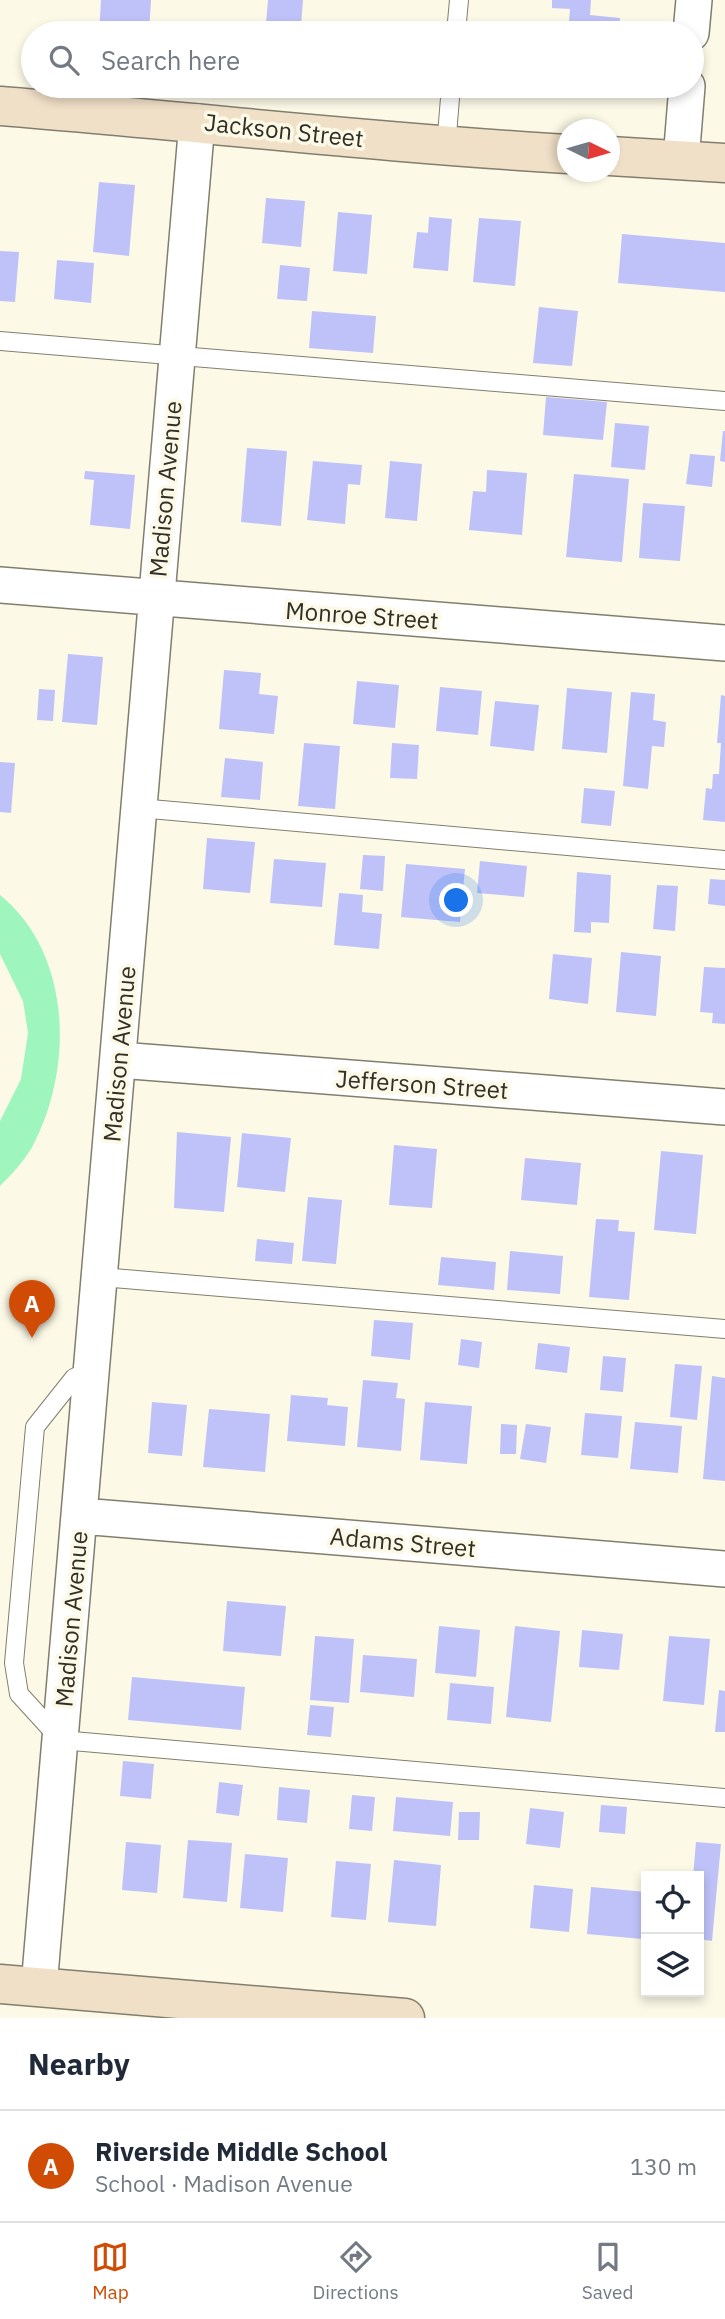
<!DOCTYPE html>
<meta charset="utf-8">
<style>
:root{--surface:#fff;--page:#f2f2f3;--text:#1f2937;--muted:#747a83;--line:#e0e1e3;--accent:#d04b04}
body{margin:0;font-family:"IBM Plex Sans",sans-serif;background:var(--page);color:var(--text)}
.controls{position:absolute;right:21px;bottom:21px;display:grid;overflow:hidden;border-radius:0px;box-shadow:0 4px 10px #0003}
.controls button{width:63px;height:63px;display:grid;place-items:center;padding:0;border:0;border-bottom:2px solid var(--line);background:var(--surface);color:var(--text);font:35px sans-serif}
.compass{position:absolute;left:557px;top:119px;width:63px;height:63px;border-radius:50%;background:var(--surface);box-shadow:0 4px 10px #0003;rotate:95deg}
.you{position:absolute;left:457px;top:901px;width:24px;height:24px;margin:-18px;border:5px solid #fff;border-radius:50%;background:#1a73e8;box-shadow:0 0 0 10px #1a73e833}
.badge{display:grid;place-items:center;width:46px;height:46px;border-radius:50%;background:var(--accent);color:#fff;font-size:23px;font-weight:700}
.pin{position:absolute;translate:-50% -58px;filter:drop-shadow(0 2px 4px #0008)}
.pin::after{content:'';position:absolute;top:37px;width:24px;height:21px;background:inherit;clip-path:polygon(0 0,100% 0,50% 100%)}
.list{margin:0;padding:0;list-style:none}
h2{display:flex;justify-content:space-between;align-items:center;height:91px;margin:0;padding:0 28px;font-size:30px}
h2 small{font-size:23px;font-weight:400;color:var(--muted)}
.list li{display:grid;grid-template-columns:46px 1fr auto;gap:21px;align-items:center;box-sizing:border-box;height:112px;padding:0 28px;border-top:2px solid var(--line)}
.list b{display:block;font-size:26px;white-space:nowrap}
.list p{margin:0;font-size:23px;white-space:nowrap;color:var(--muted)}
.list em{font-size:23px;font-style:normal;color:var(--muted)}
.icon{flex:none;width:38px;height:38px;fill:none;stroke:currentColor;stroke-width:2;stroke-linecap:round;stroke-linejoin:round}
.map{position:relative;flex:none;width:725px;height:2018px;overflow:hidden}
.search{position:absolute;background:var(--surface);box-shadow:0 4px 10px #0003;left:21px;right:21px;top:21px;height:77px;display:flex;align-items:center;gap:18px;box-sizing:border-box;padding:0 24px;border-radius:38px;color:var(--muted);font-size:26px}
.sheet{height:203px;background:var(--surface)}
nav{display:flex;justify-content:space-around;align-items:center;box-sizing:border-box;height:98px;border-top:2px solid var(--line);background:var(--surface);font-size:19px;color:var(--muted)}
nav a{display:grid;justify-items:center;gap:4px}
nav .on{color:var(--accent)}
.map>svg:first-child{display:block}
.park{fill:#9ef5bd}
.building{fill:#bec2f8}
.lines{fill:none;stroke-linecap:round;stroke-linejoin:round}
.lane-casing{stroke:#827e6e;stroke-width:20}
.street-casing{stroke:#827e6e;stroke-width:38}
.secondary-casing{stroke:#827e6e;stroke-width:41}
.lane{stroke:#fff;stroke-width:18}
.street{stroke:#fff;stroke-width:35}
.secondary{stroke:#f1e0c8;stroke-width:38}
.labels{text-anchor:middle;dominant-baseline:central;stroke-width:7;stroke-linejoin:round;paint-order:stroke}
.street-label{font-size:24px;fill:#302f28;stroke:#fdf9e7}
</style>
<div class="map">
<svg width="725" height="2018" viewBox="0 0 725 2018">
<rect width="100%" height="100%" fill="#fdf9e7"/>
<path class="park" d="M0,895C73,954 74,1071 31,1149C23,1162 11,1175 0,1186V1121L21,1079L28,1033L23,1001L0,954Z"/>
<path class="building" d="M101,0H151L149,33H99Z
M268,0H303L301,26L266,23Z
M552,0H591L590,15L620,18L619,33H568L570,9L552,8Z
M99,182L135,185L129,256L93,252Z
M266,198L305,201L301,247L262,243Z
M338,212L372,215L367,274L333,271Z
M429,217L452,219L448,271L413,268L417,232L428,233Z
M479,218L521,221L515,286L473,282Z
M622,234L725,243V292L618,283Z
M0,251L19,252L15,302L0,301Z
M57,260L94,263L91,303L54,299Z
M280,265L310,268L307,301L277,299Z
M539,307L578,311L572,366L533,363Z
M312,311L376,316L373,353L309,348Z
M546,397L607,402L603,440L543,435Z
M615,423L649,426L645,470L611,467Z
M723,431H725V462L720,461Z
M247,448L287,451L281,526L241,522Z
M690,454L715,456L712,487L686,484Z
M313,461L362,465L360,485L348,484L345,524L307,520Z
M390,461L422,464L417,521L385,518Z
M487,470L527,473L522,535L469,530L473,491L486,492Z
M85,471L135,475L130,529L90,525L94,480L84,479Z
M574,474L629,479L622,562L566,557Z
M643,503L685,506L680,561L639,558Z
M68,654L103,657L97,725L62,722Z
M224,670L261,673L259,694L278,696L274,734L219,729Z
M357,681L399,685L395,728L353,724Z
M440,687L482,691L478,735L436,731Z
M567,688L612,692L607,753L562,749Z
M39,689L55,690L53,721L37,720Z
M631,692L655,694L653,720L666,722L664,747L652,746L648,789L623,786Z
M721,695L725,696V822L703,820L706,788L712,789L713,774H719L721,743H717Z
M495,701L539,705L534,751L490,746Z
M304,743L340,746L335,809L298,806Z
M392,743L419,745L417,779L390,778Z
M225,758L263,762L260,800L221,797Z
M0,762L15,763L11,813L0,812Z
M584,788L615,791L611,826L581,823Z
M207,838L255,842L250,893L203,889Z
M363,855L385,856L383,891L360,889Z
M274,859L326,863L322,907L270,903Z
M480,861L527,866L524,897L477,893Z
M406,864L465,869L460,922L401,917Z
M577,872L611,875L609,923L591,922V933L574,932Z
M710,879L725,880V906L708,904Z
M657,885L678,886L675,931L653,929Z
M339,893L363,895L362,912L382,914L379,949L334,945Z
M621,952L661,956L656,1016L616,1012Z
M553,954L592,958L588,1004L549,999Z
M704,967L725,968V1024L712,1023L713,1013L700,1012Z
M177,1132L231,1137L224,1212L174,1208Z
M242,1133L291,1138L285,1192L237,1187Z
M394,1145L437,1149L432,1208L389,1205Z
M661,1151L703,1155L696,1234L654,1230Z
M525,1158L581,1163L577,1205L521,1200Z
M308,1197L342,1200L336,1264L302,1261Z
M596,1219L619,1220L618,1231L635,1232L629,1300L589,1297Z
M257,1239L294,1243L292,1264L255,1261Z
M510,1251L563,1256L560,1294L507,1290Z
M441,1257L496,1262L494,1290L438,1285Z
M374,1320L413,1323L410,1360L371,1356Z
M461,1339L482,1342L479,1368L458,1365Z
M538,1343L570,1347L567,1373L535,1369Z
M603,1356L626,1358L623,1392L600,1390Z
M675,1364L702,1366L697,1420L670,1417Z
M712,1376L725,1378V1481L703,1479Z
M363,1380L398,1383L396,1398L405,1399L401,1451L357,1447Z
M291,1395L328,1398L327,1405L348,1407L345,1446L287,1441Z
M152,1402L187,1405L182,1456L148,1453Z
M425,1402L472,1406L467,1464L420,1460Z
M209,1409L270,1414L265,1472L203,1467Z
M585,1413L622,1416L618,1458L581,1455Z
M635,1422L682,1426L678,1473L630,1469Z
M501,1424L517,1425L516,1454H500Z
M526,1424L551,1427L546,1463L520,1459Z
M227,1601L286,1606L281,1656L223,1651Z
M439,1626L480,1630L476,1677L435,1673Z
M515,1626L560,1631L551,1722L506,1717Z
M582,1630L623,1634L619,1670L579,1667Z
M315,1636L354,1639L349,1703L310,1700Z
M669,1636L710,1639L704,1705L663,1701Z
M363,1655L417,1659L414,1697L360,1692Z
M132,1677L245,1687L241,1730L128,1720Z
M450,1683L494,1687L491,1724L447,1720Z
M719,1690L725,1691V1732H715Z
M310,1705L334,1707L331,1737L307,1735Z
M123,1761L154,1764L151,1799L120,1796Z
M219,1782L243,1785L239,1816L216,1813Z
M279,1787L310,1790L307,1823L277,1820Z
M352,1795L375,1797L372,1831L349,1829Z
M396,1797L453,1802L450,1836L393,1831Z
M601,1805L627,1807L625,1834L599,1832Z
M530,1808L564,1812L560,1848L526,1844Z
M459,1812H480L479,1840H458Z
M188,1840L232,1843L227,1902L183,1898Z
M126,1842L161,1845L157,1893L122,1890Z
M696,1842L721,1844L712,1941L699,1939V1876H693Z
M245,1854L288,1858L283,1912L240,1908Z
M394,1860L441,1865L436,1926L388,1922Z
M336,1861L371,1864L366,1920L331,1917Z
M534,1885L573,1889L569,1932L530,1928Z
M591,1887L646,1892L642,1939L587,1934Z"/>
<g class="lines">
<g class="lane-casing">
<path id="lane" d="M456,33L459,0
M446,147L451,86
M0,341L725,401
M139,808L725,860
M101,1277L725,1329
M93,1369L74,1378L35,1427L14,1663L19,1694L61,1740L725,1798"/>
</g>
<g class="street-casing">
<path id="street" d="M691,33L694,0
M681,160L687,86
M0,585L725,643
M119,1060L725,1107
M81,1516L725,1569
M39,1987L197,122"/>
</g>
<g class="secondary-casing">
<path id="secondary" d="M0,106C189,121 378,143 568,154
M610,156L725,163
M0,1984L405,2018"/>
</g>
<use href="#lane" class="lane"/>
<use href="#street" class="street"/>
<use href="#secondary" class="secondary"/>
</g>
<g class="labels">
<g class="street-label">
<text transform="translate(284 130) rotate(6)">Jackson Street</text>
<text transform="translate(165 489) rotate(-85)">Madison Avenue</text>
<text transform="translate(362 615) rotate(4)">Monroe Street</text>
<text transform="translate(119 1054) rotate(-85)">Madison Avenue</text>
<text transform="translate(422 1084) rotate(4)">Jefferson Street</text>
<text transform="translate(403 1542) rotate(5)">Adams Street</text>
<text transform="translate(71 1619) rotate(-85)">Madison Avenue</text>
</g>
</g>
</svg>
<div class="controls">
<button><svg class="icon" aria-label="locate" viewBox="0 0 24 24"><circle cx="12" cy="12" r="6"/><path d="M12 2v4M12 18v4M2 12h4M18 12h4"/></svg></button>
<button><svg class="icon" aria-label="layers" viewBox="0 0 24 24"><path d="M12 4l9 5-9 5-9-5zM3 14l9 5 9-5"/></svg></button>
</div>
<svg class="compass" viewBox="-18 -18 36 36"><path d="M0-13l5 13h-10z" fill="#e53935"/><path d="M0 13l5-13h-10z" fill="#747a83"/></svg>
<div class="you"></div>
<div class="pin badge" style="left:32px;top:1338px">A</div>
<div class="search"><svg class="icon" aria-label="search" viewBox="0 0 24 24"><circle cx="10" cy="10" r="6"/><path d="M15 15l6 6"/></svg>Search here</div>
</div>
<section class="sheet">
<h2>Nearby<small></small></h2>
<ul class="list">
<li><span class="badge">A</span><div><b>Riverside Middle School</b><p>School · Madison Avenue</p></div><em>130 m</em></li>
</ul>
</section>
<nav>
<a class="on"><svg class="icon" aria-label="map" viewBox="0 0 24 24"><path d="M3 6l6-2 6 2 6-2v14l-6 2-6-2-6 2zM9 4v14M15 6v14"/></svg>Map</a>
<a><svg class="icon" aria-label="directions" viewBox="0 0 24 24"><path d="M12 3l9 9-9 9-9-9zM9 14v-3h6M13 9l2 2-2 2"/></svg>Directions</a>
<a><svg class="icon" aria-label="saved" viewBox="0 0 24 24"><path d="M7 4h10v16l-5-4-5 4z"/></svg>Saved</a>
</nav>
